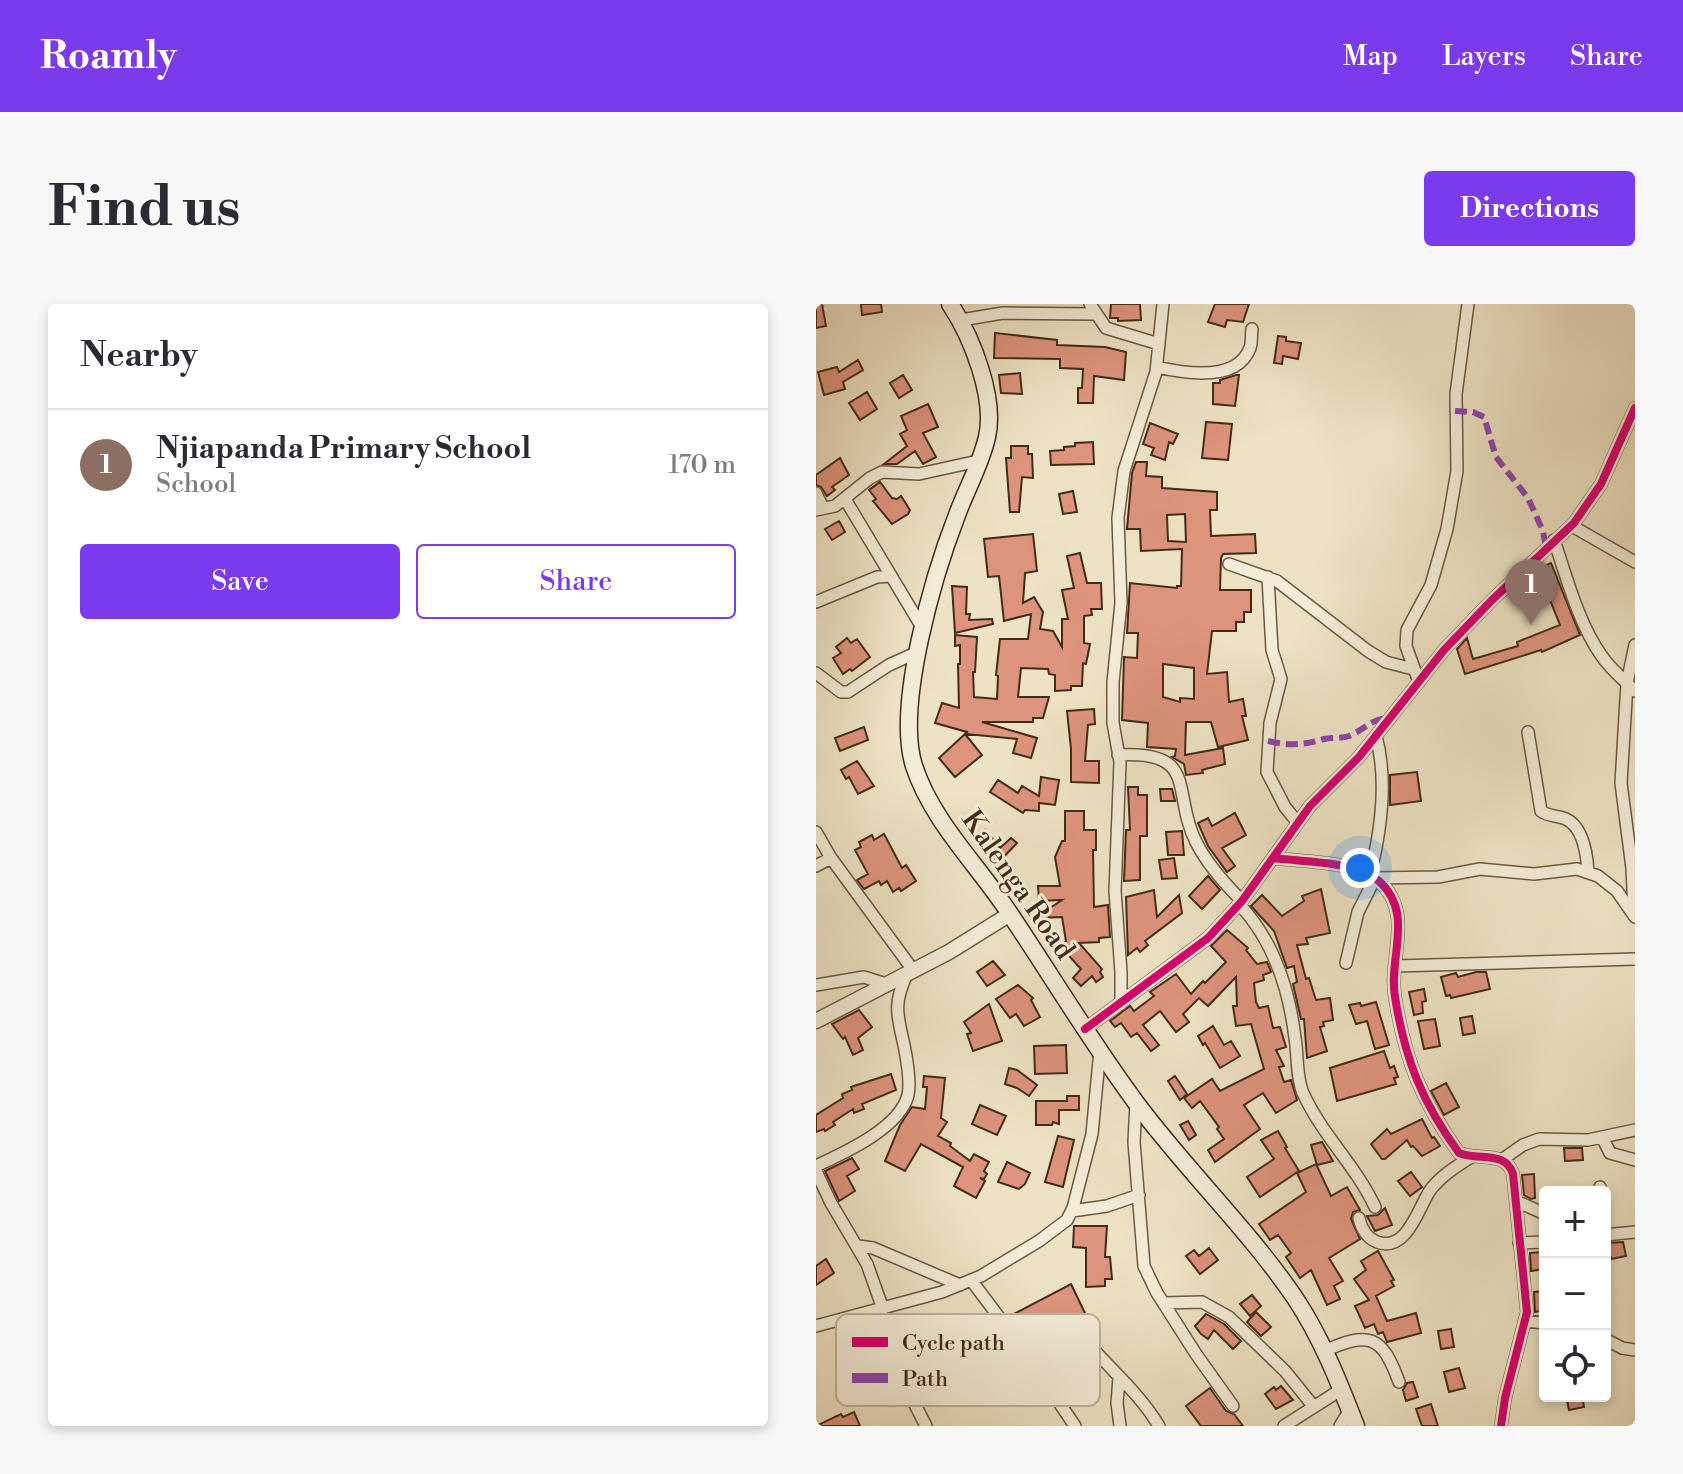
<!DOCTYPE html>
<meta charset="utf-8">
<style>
:root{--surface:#fff;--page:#f7f7f7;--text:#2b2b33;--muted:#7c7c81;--line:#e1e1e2;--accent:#7c3aed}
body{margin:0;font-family:"Libre Bodoni",serif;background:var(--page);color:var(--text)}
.controls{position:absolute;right:24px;bottom:24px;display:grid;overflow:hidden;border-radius:8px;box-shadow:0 4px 12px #0003}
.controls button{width:72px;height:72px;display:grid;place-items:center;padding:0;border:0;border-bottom:2px solid var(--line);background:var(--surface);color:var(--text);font:40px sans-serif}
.you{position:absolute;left:544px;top:564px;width:28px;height:28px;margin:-20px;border:6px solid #fff;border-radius:50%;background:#1a73e8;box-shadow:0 0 0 12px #1a73e833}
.badge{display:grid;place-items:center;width:52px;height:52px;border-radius:50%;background:var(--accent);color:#fff;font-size:26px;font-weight:700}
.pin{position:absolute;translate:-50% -66px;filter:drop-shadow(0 2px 4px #0008)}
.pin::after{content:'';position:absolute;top:42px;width:28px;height:24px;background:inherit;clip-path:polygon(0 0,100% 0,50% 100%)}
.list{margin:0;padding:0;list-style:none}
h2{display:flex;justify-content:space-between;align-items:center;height:104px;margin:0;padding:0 32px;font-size:34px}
h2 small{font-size:26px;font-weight:400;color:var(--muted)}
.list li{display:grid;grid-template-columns:52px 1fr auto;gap:24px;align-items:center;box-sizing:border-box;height:112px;padding:0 32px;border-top:2px solid var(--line)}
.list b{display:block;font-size:30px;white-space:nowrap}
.list p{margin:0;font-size:26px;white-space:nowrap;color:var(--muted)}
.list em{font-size:26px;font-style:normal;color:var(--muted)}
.actions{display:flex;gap:16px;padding:24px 32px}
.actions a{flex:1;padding:18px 0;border:2px solid var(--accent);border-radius:8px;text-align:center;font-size:28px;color:var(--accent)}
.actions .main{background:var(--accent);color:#fff}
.icon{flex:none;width:44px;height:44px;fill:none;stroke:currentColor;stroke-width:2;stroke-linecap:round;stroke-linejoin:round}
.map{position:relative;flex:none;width:819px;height:1122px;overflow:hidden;border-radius:8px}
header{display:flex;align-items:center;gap:48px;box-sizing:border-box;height:112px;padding:0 40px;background:var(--accent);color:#fff}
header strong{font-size:38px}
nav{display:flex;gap:44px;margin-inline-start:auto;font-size:28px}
.intro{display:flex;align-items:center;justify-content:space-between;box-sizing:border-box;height:192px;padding:0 48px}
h1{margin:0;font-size:56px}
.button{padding:20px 36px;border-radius:8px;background:var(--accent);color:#fff;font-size:28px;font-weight:700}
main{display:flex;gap:48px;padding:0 48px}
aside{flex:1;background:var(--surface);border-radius:8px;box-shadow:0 4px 12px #0003}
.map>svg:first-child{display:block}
.building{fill:#dd937c;stroke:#452b16;stroke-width:2;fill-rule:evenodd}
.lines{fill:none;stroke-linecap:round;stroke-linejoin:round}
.minor-casing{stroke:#6f5941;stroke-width:14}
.tertiary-casing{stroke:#6f5941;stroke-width:17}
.secondary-casing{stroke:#452b16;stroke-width:19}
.minor{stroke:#f3ecd8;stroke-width:11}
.tertiary{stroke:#f3ecd8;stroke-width:14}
.secondary{stroke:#f3ecd8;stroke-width:16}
.quiet{stroke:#8e44ad;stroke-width:6;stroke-dasharray:12 6;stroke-linecap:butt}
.cycleway-casing{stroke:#f3ecd8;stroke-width:13}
.cycleway{stroke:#d6006c;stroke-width:8}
.labels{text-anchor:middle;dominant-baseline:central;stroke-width:6;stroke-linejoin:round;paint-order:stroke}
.street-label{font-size:28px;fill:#452b16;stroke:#f3ecd8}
.key{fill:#f3ecd8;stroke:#bfb29e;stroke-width:2}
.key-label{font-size:22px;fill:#452b16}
</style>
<header>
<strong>Roamly</strong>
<nav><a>Map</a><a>Layers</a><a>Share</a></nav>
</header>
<div class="intro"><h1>Find us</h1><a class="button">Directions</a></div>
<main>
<aside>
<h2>Nearby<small></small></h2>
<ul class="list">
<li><span class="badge" style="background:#8d6e63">1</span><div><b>Njiapanda Primary School</b><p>School</p></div><em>170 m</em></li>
</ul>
<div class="actions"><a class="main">Save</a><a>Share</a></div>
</aside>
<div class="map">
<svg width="819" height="1122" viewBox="0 0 819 1122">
<rect width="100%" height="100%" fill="#ede2c3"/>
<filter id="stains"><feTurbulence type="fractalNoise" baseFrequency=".0025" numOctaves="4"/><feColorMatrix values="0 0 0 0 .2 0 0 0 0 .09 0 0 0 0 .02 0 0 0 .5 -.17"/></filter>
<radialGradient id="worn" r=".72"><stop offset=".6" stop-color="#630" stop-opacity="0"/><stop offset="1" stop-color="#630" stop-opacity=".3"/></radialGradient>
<path class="building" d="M0,0H6L10,22L0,24Z
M45,0H65L66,8L46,11Z
M295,0H324L325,16L302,17V14H294Z
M399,0H433L427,18L411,16L409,23L392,18Z
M179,29L241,36V41L289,43L310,48L308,76L278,72L277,99H262V84H266L267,65L244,64V55L178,54Z
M462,32L470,33V37L485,39L482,55L467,52L466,60L458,59Z
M42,56L47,66L27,78L29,85L8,91L2,68L21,63L23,68Z
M204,69L206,90L185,89L183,71Z
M87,71L96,86L83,94L74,79Z
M420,71H423L419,102L397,100V79H404V76Z
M51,88L61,105L44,116L33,99Z
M112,100L122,123L107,129L120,153L107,160L99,147L81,160H68L91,142L84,130L91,126L85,112Z
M390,118L416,120L412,156L386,154Z
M334,119L362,130L357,140L353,138L349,156L335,151L338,144L327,140Z
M277,138L278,160L235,161L234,147L248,146V143L259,142V139Z
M195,142H212V150H216L217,174L206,173L203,208H194L190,154H195Z
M24,154L33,171L16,183L19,186L11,192L5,183L0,181V171Z
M320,158H331L330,172L346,173V184L401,188V206H394L395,232L439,230L440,249L407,250L405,254L404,286H435V308H428V318H420V327H396L391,370L411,368L413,398L427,395L430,412H426L432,436L402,443L395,418H370L369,451L407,444L409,460L386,466L387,469L370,471L368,460L356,453L359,452L360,445L331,443L332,419L306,416L308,353L321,354L322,329H311L314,279L361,284V282H365L366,245L325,247L324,225H311L316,169ZM369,210L370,238L352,237L351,211ZM347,360L378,364V395L364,394V398L347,393Z
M64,178L76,194L81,195L85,192L94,206L92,210L76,220L57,197L60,195L53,186Z
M257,187L261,208L247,210L243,190Z
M23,217L29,228L16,236L9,225Z
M217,230L221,267L209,269L207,299L218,293L227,308L224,325L237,327L246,343V315H252L246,286L258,284L251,252L264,249L271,279H285L286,305H275L276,311L268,312V339L274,340L270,360L267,359L266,382H255V386L239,387V371L233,370L232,365L205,364L202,393H233L227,414H217V418H166L221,434L215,454L197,449L201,435L150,430L151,428L119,419L126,399L143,404L142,360H144V341L139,342V331L161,333L159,368H157L158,393L181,395L182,372L180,371L184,335H212L215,310L188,317L183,272L172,273L168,235Z
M735,259L764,331L726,348L725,346L649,370L641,345L651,334L657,355L702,342L701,338L744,321L726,276L706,284L705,281L722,265Z
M136,282L151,283L150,310H154L153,316L176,315L177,320L139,329Z
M31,334L35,339L41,335L54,353L36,367L34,365L27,370L17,354L25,349L20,343Z
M278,405L279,420L272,421L269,457H283V479L255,478V445L251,407Z
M48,423L52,436L24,447L19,434Z
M149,430L166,451L139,473L123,454Z
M41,457L58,482L42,490L33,473L30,475L25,466Z
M601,468L605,497L574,501V471Z
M225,473L243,476L239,501L223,499V507L209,506L207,509L174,488L182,476L202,489L206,482L223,492Z
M312,483H322V491H331V532H324V576L308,577L310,526H314Z
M344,485H356L359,497H345Z
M249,507H268V526H280V546H277L278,603L292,601L294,633L283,634V638L263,639L286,665L284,668L287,673L280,678L276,672L265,682L257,674L265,665L245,643L250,637L246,613L219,614L246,596L223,597L222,582H244L239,553L246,537H249Z
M419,509L430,531L406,544L419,562L411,568L392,542L382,519L392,514L396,522Z
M169,526L184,544L195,534L201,539L182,559L177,553L175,556L158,535Z
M366,527L368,551H352L350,528Z
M68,530L86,564L90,561L100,577L85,587L83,584L77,588L71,577L65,581L63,577L48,585L41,576L52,570L39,546L45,543L43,538L56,531L58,536Z
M358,554L361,574L346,575L343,556Z
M392,572L404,586L386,605L373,592Z
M505,585L514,629L490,634L492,640L481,641L490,675L493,674L500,696L514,694L517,716L507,718L508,722L504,723L511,747L491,754L488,715H485L477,680L481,678L478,662L471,664L458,627L435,602L446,591L466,612L488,597L486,592Z
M338,586L341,613L363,591L366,609L329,637L332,641L324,648L321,644L312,651L310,593Z
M411,626L432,644L430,646L441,660L451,658L454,665L455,668L447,671L448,676L438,679L440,698L443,704L452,702L457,724L464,723L470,743L460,746L468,762L463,763L468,778L475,776L481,796L460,809L447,789L428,801L444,825L399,858L392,846L408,835L401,825L403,823L384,797L376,804L368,794L396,775L404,787L448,765L435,720L420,722L417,702H421L420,673L392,702L383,694L367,710L373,718L360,728L344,707L327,721L343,741L335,747L321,729L315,733L305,719L299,723L294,717L314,702L318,707L338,692L334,688L360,670L375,690L387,677L389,679L410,658L395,642Z
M177,657L189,671L171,682L161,668Z
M660,668H670L674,685L635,694L634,691L630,692L625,673L640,669L642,673Z
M202,681L217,694L215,696L224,713L208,722L200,710L194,714L180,695Z
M608,685L610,697L606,698L607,709L598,711L593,688Z
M560,698L573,741L559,745L551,717L540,720L533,701L544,699L545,702Z
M173,700L186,737L157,747L151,730L155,729L148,718Z
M43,706L56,723L42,734L47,746L37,751L29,733L27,735L16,720Z
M656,712L659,729L647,731L644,714Z
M619,715L624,742L608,745L602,717Z
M397,722L408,741L415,737L424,752L404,764L389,739L387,741L382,732Z
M250,741L251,769L219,770L218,742Z
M568,747L574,764L578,762L582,773L578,774L580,780L521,797L514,764Z
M193,764L201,766L221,781L213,792L201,784L189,780Z
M75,770L80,786L46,800L48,805L38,809L37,805L17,818L19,821L9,827L8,825L0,828V811L27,794L26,790L36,786L35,783Z
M108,772L129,774L125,814L131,818L122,832L135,839L134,842L154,857L158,850L173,858L168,867L171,870L168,875L164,874L169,877L160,894L138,882L147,863L105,840L89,867L69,857L84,821L96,803L109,805L111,783H107Z
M359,772L371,790L364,796L352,777Z
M630,779L643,803L628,811L615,787Z
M251,792H263V806H243V820L237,818L236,821H220V797H251Z
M164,801L190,812L181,831L156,820Z
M606,815L616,834L618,833L624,842L606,852L597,842L595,843L591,836L569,855H566L555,840L571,825L575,830Z
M372,817L380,831L373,836L364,821Z
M462,827L471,843L469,844L483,867L444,893L431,873L458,855L445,836Z
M242,832L258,836L247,883L229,878Z
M506,838L517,857L501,861L495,841Z
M748,844H766L767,856L749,857Z
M36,854L43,865L31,872L39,887L23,897L9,867Z
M191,858L214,869L209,880L203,885L182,878Z
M500,860L515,892L531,883L544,906L537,908L535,915L544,935L513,954L527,977L518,982L524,995L511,1001L495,966L484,974L470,953L475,949L462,931L454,936L443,920L490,888L481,869Z
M595,868L606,883L594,892L582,877Z
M718,870L719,894L715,895L708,891L706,871Z
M569,904L576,921L559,927L551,912L562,911Z
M258,922H291L289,953H294L296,975H289V982L270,983V944L257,943Z
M807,938L810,952L795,955L792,942L789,943V939Z
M393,944L402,956L384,970L370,952L378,946L383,952Z
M562,947L578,976L575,977L578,982L560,992L571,1017L600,1009L605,1029L571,1038L567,1028L562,1030L558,1020L549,1024L539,1002L553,996L538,975L550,966L545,957Z
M725,948L728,965L715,967L714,949Z
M10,955L18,969L0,981V962Z
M255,980L269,1009L210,1036L196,1016L198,1015L196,1011Z
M729,987V1006L719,1008L718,988Z
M436,991L445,1002L434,1012L424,1000Z
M440,1008L455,1023L445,1032L431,1018Z
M390,1010L408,1020L425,1037L417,1045L398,1026L392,1035L385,1030L379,1022Z
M635,1025L638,1043L625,1045L622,1027Z
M643,1064L649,1084L633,1088L628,1068Z
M597,1078L602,1093L590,1097L587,1086L591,1079Z
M465,1082L477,1096L460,1105L449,1090L458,1083L460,1086Z
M394,1084L410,1107L418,1110L427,1122H385L370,1102Z
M750,1092H766L768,1103L753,1106Z
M615,1100L622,1122H606L600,1105Z
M38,1108L44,1122H0L25,1110L27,1113Z"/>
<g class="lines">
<g class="minor-casing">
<path id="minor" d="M274,0L290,24L343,40
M145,16L187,9L278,10
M341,63C367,69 421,79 434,44C436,39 435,31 436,25
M0,189L7,204
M29,195L107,325
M0,206L19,202L54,174L66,168L103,170L162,157
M756,222L819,258
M738,236C751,274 762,318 785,351C795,366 807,375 819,387
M413,260L461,277L552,347L570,358L597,365
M452,273L456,346L465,375L454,419L451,468L469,503L482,519
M0,298L61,273L75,272
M0,369L25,388H32L73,361L102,348
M603,378L590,342L591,326L615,281L631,225L641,167L640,90L652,0
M712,428L725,507C733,513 741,511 750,515C767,523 771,551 772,568
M302,451C384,446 355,489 380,538C391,560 409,580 426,597
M0,528L15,554L97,666
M457,554C488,558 540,557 563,577C599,610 572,653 579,693C589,756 606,798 643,849C663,857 689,846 697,870L711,1008L689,1094L685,1122
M0,562L15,554
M554,571C565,527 572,476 560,432
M558,574L622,573L664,565L718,570L761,565L782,572L801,587L819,613
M423,600C458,637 473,684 479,734C482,751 480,773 487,789C506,831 540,862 559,903
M818,607L816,564L805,479L811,379L819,341
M530,659L542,608L559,574
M580,662L819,655
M0,681L48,673L70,680
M305,700V668L299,587L304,458L297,419V378L305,299L302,214L308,167L340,68L347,0
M269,725L392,634L426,597L494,502L543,453L628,346L676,296L758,219L785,180L819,104
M320,799L318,838L328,962L341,989L380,1050L417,1102
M786,833L794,849L819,856
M687,855L707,841L723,835L772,836L819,826
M0,862C28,849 84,824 92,791C95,777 91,756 88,741C81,710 77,700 91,670
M0,867L15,899L51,960L67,1005
M784,883L785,888
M700,897L729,910
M256,907L291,902L323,891
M543,914C545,924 551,934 561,938C592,949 603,901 615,885C626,871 641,862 655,853
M789,931L819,928
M703,939L729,938
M42,942L57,944L144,981
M155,976L204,1041L259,1122
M349,999L386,998L413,1013L469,1067L498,1103
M61,1006L64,1032L110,1122
M709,1017L729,1019
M0,1022L126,988L165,972L223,937L251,916L257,904L276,830L284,746
M789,1035L806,1044L819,1046
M271,1038C295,1066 324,1090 343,1122
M508,1047C553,1027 566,1031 583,1078
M28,1055L45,1024L61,1013
M303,1074L301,1099L304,1122
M468,1122L526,1085
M524,1122L534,1106"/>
</g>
<g class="tertiary-casing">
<path id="tertiary" d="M0,717L133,648L194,610"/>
</g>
<g class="secondary-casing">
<path id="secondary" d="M134,0C156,33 180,94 171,133C165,160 150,186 141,211C118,270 79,402 98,462C116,517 161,560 192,607C235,671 275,738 321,800C371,867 432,925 479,994C505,1033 523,1078 540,1122"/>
</g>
<use href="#minor" class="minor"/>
<use href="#tertiary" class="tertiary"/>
<use href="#secondary" class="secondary"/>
<path class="quiet" d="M639,107L657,108L668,113L680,153L712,194L727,227L730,244
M452,437C473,442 488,441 508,435C516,433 524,435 533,432C548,426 556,414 573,414"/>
<g class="cycleway-casing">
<path id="cycleway" d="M457,554C488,558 540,557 563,577C599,610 572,653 579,693C589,756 606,798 643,849C663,857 689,846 697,870L711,1008L689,1094L685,1122
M269,725L392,634L426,597L494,502L543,453L628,346L676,296L758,219L785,180L819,104"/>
</g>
<use href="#cycleway" class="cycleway"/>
</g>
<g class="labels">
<g class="street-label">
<text transform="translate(202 581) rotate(55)">Kalenga Road</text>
</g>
</g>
<rect x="20" y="1010" width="264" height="92" rx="12" class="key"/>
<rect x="36" y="1033" width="36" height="10" fill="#d6006c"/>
<rect x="36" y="1069" width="36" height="10" fill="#8e44ad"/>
<g class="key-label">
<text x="86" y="1046">Cycle path</text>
<text x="86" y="1082">Path</text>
</g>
<rect width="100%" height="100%" filter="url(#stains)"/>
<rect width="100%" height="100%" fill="url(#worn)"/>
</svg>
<div class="controls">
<button>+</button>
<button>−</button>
<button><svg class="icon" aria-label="locate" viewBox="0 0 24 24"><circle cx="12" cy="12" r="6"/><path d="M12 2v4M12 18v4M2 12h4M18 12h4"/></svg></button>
</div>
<div class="you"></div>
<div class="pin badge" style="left:715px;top:321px;background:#8d6e63">1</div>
</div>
</main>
